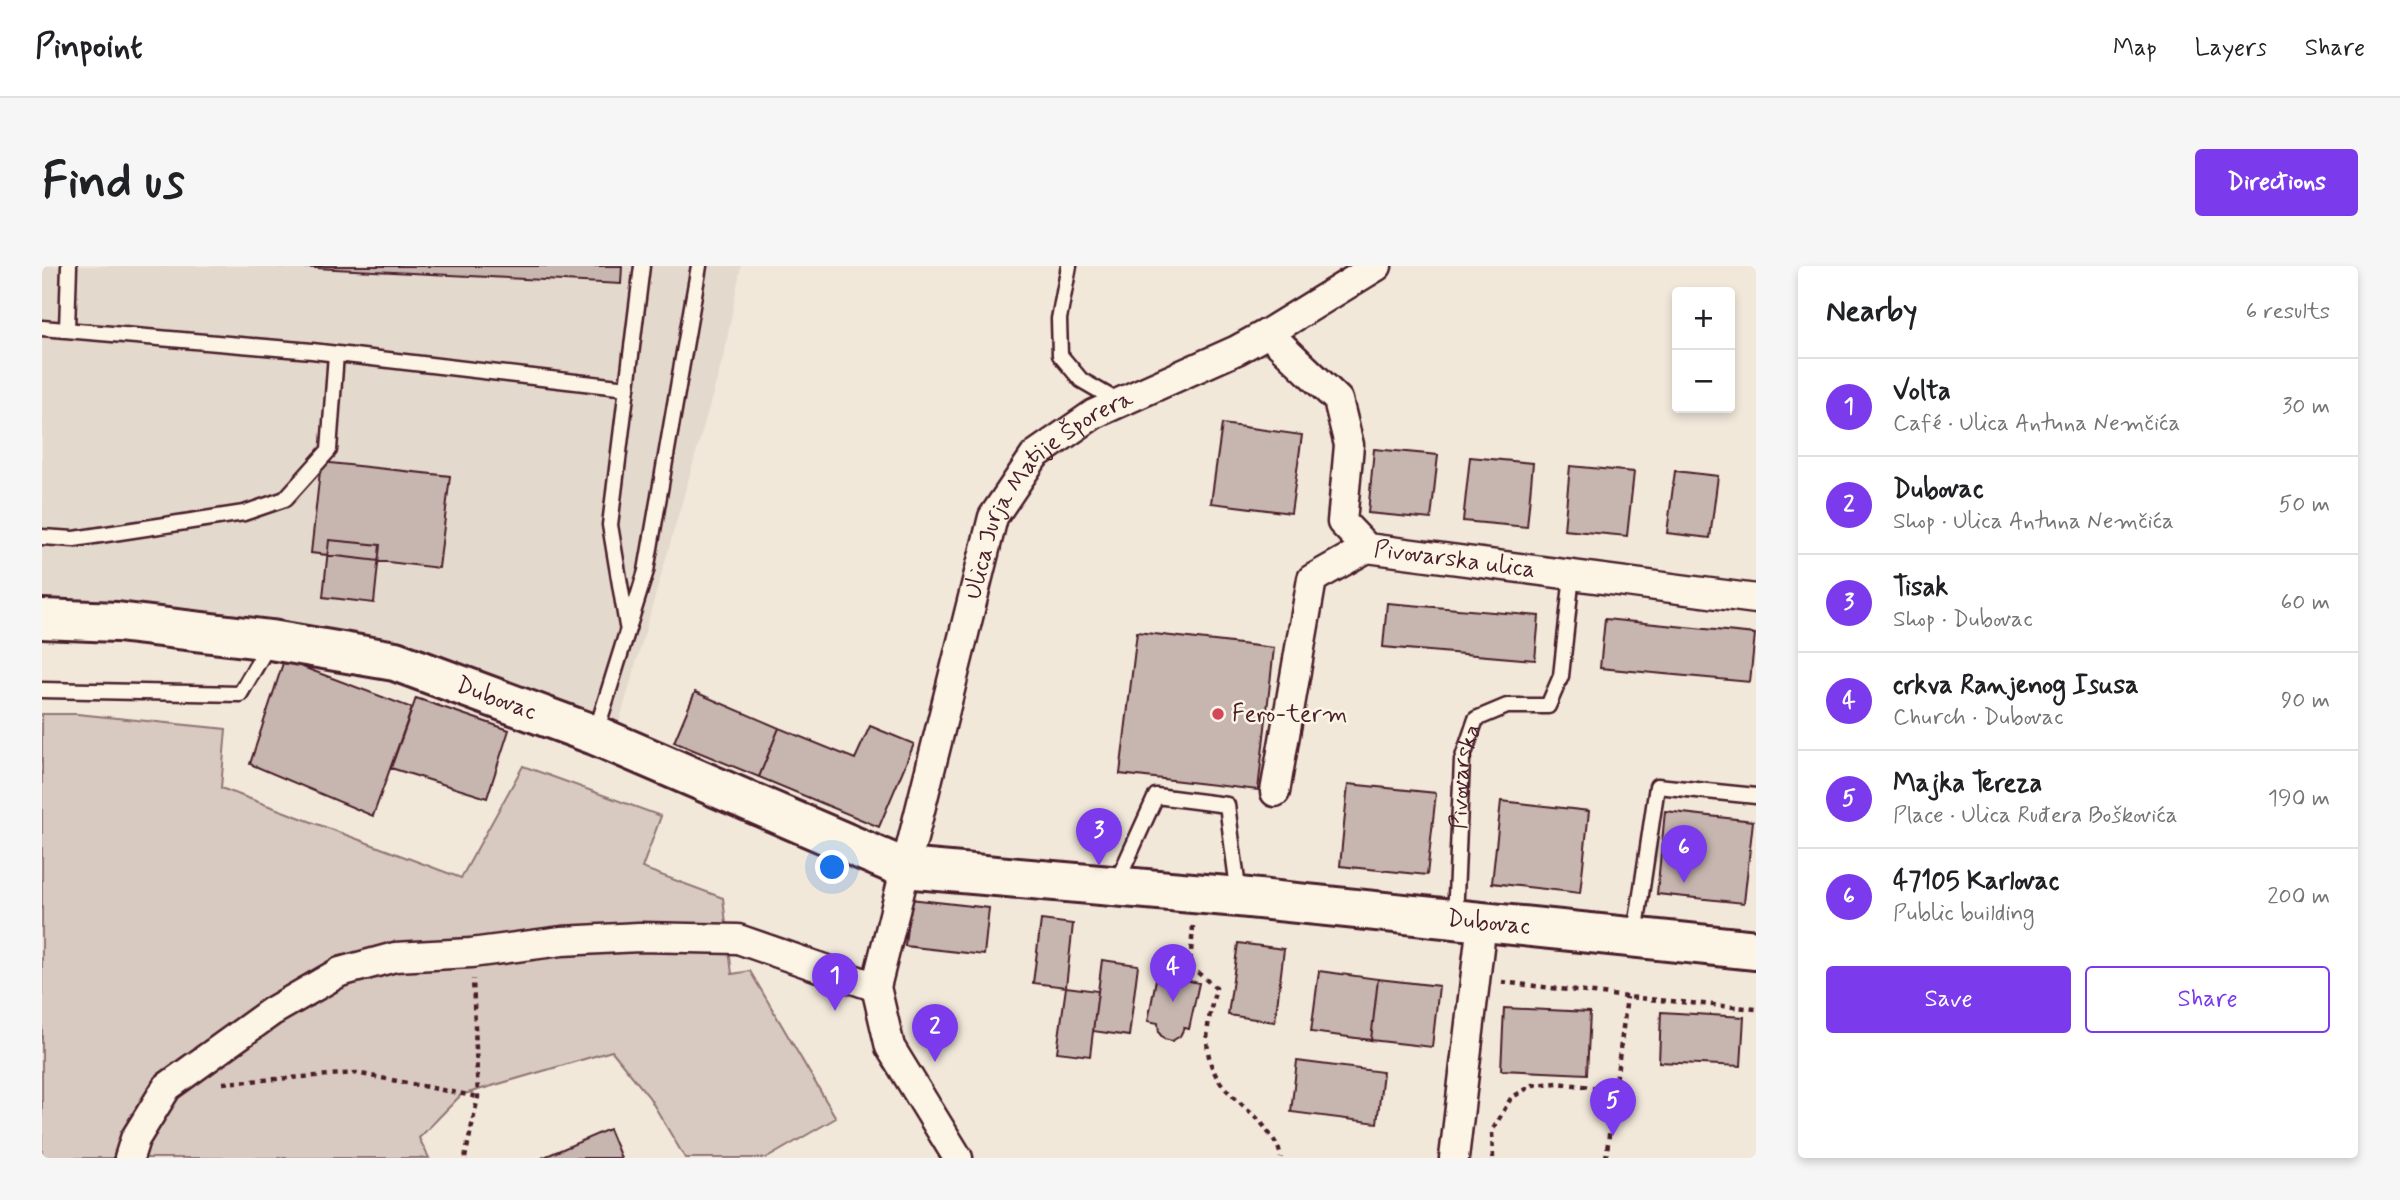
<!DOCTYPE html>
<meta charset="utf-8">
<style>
:root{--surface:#fff;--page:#f6f6f6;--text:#202124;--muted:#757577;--line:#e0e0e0;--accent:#7c3aed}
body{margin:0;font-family:Mynerve,sans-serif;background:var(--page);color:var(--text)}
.controls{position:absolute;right:21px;top:21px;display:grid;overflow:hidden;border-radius:7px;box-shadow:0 4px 10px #0003}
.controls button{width:63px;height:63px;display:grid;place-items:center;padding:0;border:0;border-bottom:2px solid var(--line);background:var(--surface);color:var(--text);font:35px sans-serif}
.you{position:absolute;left:791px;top:602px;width:24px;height:24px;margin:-18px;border:5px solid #fff;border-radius:50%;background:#1a73e8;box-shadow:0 0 0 10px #1a73e833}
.badge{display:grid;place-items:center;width:46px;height:46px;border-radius:50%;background:var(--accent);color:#fff;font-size:23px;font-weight:700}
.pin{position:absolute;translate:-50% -58px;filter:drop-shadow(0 2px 4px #0008)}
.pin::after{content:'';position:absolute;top:37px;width:24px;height:21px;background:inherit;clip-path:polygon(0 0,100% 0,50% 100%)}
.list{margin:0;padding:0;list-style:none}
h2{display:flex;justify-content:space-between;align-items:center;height:91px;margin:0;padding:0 28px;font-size:30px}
h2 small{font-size:23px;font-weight:400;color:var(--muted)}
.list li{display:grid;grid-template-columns:46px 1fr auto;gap:21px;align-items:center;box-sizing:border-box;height:98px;padding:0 28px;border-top:2px solid var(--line)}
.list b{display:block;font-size:26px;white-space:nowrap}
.list p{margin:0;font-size:23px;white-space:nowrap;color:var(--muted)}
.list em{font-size:23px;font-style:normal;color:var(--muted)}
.actions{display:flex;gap:14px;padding:21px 28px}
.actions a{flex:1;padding:16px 0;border:2px solid var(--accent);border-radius:7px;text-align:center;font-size:24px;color:var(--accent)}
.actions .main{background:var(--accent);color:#fff}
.map{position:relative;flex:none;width:1714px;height:892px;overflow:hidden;border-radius:7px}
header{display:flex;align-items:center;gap:42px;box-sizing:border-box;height:98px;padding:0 35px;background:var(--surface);border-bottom:2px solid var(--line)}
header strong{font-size:33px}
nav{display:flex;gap:38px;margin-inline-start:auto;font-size:24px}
.intro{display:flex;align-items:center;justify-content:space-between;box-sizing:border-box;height:168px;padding:0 42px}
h1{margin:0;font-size:49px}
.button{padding:18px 32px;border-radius:7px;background:var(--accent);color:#fff;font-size:24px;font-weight:700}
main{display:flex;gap:42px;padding:0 42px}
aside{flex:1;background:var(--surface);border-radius:7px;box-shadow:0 4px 10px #0003}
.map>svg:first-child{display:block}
.built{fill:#e4d9cd}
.green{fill:#d8cac0;stroke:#917476;stroke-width:2}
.building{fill:#c7b6af;stroke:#4a1f2b;stroke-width:2}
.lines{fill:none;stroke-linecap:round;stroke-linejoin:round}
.lane-casing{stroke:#4a1f2b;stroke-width:19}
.street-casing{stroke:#4a1f2b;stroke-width:33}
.primary-casing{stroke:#4a1f2b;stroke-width:44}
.path{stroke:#4a1f2b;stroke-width:4.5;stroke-dasharray:5 5;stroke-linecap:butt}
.lane{stroke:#fcf5e5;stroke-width:14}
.street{stroke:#fcf5e5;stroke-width:28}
.primary{stroke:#fcf5e5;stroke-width:38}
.poi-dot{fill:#d1495b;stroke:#fcf5e5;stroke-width:2.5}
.labels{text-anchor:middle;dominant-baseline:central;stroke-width:5;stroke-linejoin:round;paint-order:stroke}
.street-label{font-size:24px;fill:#4a1f2b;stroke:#fcf5e5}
.poi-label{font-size:24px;fill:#4a1f2b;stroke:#fcf5e5;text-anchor:start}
</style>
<header>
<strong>Pinpoint</strong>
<nav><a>Map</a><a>Layers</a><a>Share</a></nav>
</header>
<div class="intro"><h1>Find us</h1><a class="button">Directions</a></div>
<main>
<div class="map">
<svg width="1714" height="892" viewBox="0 0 1714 892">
<rect width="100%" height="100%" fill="#f1e8da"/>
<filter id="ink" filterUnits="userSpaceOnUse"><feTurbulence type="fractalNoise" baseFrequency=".0143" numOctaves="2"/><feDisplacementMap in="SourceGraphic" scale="14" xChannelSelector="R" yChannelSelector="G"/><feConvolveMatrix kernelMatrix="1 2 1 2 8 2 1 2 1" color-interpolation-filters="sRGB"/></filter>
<g filter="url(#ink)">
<path class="built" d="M0,0H699L682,89L577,457L361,377L305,378L0,343Z"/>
<path class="green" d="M0,448H35L184,463L179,522L419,612L481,500L619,550L600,602L681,632L690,708L708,705L794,852L725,892H643L607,831L570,785L419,829L377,872L387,892H0Z"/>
<path class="building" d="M235,0H580L579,18Z
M1180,158L1260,169L1249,247L1169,237Z
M1332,183L1396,189L1389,253L1326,247Z
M1428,191L1491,197L1485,261L1421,255Z
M279,196L408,210L397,302L269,287Z
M1528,200L1592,206L1585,270L1522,264Z
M1633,205L1676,210L1668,272L1625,267Z
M287,274L338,279L332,337L281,331Z
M1345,337L1497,350L1493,394L1341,381Z
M1563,353L1713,368L1708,416L1558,402Z
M1095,366L1232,382L1216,524L1078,508Z
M242,394L370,442L331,550L208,498Z
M653,426L737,462L717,511L632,476Z
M374,432L467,464L445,532L349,502Z
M828,460L872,478L837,561L717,511L737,462L813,493Z
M1306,518L1394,527L1385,609L1298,600Z
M1459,535L1547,545L1538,627L1450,617Z
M1623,545L1711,555L1702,637L1615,628Z
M868,633L947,642L942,689L863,680Z
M999,654L1031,658L1024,721L991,717Z
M1196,677L1242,683L1233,756L1186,749Z
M1060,694L1096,699L1087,770L1051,765Z
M1277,705L1336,713L1329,774L1269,766Z
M1115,708L1157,717L1147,763L1142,762L1138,770L1130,775L1122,773L1117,767L1116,757L1106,755Z
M1336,713L1397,720L1390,781L1329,774Z
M1024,721L1056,725L1048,790L1015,786Z
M1462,742L1548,746L1545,808L1459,804Z
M1619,746L1702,751L1699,800L1617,796Z
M1255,795L1341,806L1335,857L1249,846Z
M567,863L579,892H500Z"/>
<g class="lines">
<g class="lane-casing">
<g id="lane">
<path d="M1027,0L1017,53L1018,89L1039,114L1077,136"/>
<path d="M0,62L270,85L585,122"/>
<path d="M25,63L27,0"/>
<path d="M0,271L32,273L202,247L243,233L287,184L294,88"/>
<path d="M585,360L568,259L600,0"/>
<path d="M0,424L198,428L228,376"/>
<path d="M553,469L604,305L657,0"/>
<path d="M1074,618L1114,530L1185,539L1197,630"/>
<path id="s1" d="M1413,652L1420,494L1434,453L1465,440H1506L1519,410L1530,309"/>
<path d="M1593,669L1615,520L1714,530"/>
</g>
</g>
<g class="street-casing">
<g id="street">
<path id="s2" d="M1226,67L1296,134L1307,179L1300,256L1325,282L1714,333"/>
<path d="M1233,526L1270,313L1325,282"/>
<path d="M87,892L93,873L125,821L229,746L298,706L353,691L429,687L520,675L597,671L696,673L834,721"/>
<path id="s3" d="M916,892L848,781L834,721L951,251L993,189L1052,148L1195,84L1226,67L1335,0"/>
<path d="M1412,892L1440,656"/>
</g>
</g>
<g class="primary-casing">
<g id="primary">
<path id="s4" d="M0,353L75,356L229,374L353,395L553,469L862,602L1197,631L1714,684"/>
</g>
</g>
<path class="path" d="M1151,660L1148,700L1174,722C1165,757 1157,791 1182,821C1195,836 1213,847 1224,863C1231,873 1238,881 1239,892
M1460,716L1585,731L1714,743
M181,817L314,807L436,831
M423,892L436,831L431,713
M1451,892L1450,865L1469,832L1491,819L1516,817L1573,824
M1564,892L1585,731"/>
<use href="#lane" class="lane"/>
<use href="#street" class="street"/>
<use href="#primary" class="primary"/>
</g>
</g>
<circle class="poi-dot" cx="1176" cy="448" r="7"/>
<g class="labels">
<g class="street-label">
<text stroke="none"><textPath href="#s3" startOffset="728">Ulica Jurja Matije Šporera</textPath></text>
<text stroke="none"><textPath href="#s2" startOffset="345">Pivovarska ulica</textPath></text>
<text stroke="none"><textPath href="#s4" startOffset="464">Dubovac</textPath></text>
<text stroke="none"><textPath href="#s1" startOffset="142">Pivovarska</textPath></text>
<text stroke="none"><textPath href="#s4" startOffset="1493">Dubovac</textPath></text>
</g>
<g class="poi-label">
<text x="1190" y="448">Fero-term</text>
</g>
</g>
</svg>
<div class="controls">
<button>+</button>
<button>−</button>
</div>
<div class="you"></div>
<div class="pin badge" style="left:793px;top:745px">1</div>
<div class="pin badge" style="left:893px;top:796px">2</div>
<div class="pin badge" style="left:1057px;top:600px">3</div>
<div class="pin badge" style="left:1131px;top:736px">4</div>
<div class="pin badge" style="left:1571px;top:870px">5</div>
<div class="pin badge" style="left:1642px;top:617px">6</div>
</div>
<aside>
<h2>Nearby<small>6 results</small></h2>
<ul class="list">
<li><span class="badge">1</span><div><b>Volta</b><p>Café · Ulica Antuna Nemčića</p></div><em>30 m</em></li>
<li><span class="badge">2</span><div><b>Dubovac</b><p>Shop · Ulica Antuna Nemčića</p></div><em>50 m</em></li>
<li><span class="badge">3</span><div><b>Tisak</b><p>Shop · Dubovac</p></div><em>60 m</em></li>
<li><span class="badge">4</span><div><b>crkva Ranjenog Isusa</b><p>Church · Dubovac</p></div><em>90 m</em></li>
<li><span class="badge">5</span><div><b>Majka Tereza</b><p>Place · Ulica Ruđera Boškovića</p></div><em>190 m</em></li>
<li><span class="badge">6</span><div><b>47105 Karlovac</b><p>Public building</p></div><em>200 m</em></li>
</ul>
<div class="actions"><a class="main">Save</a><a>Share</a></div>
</aside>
</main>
